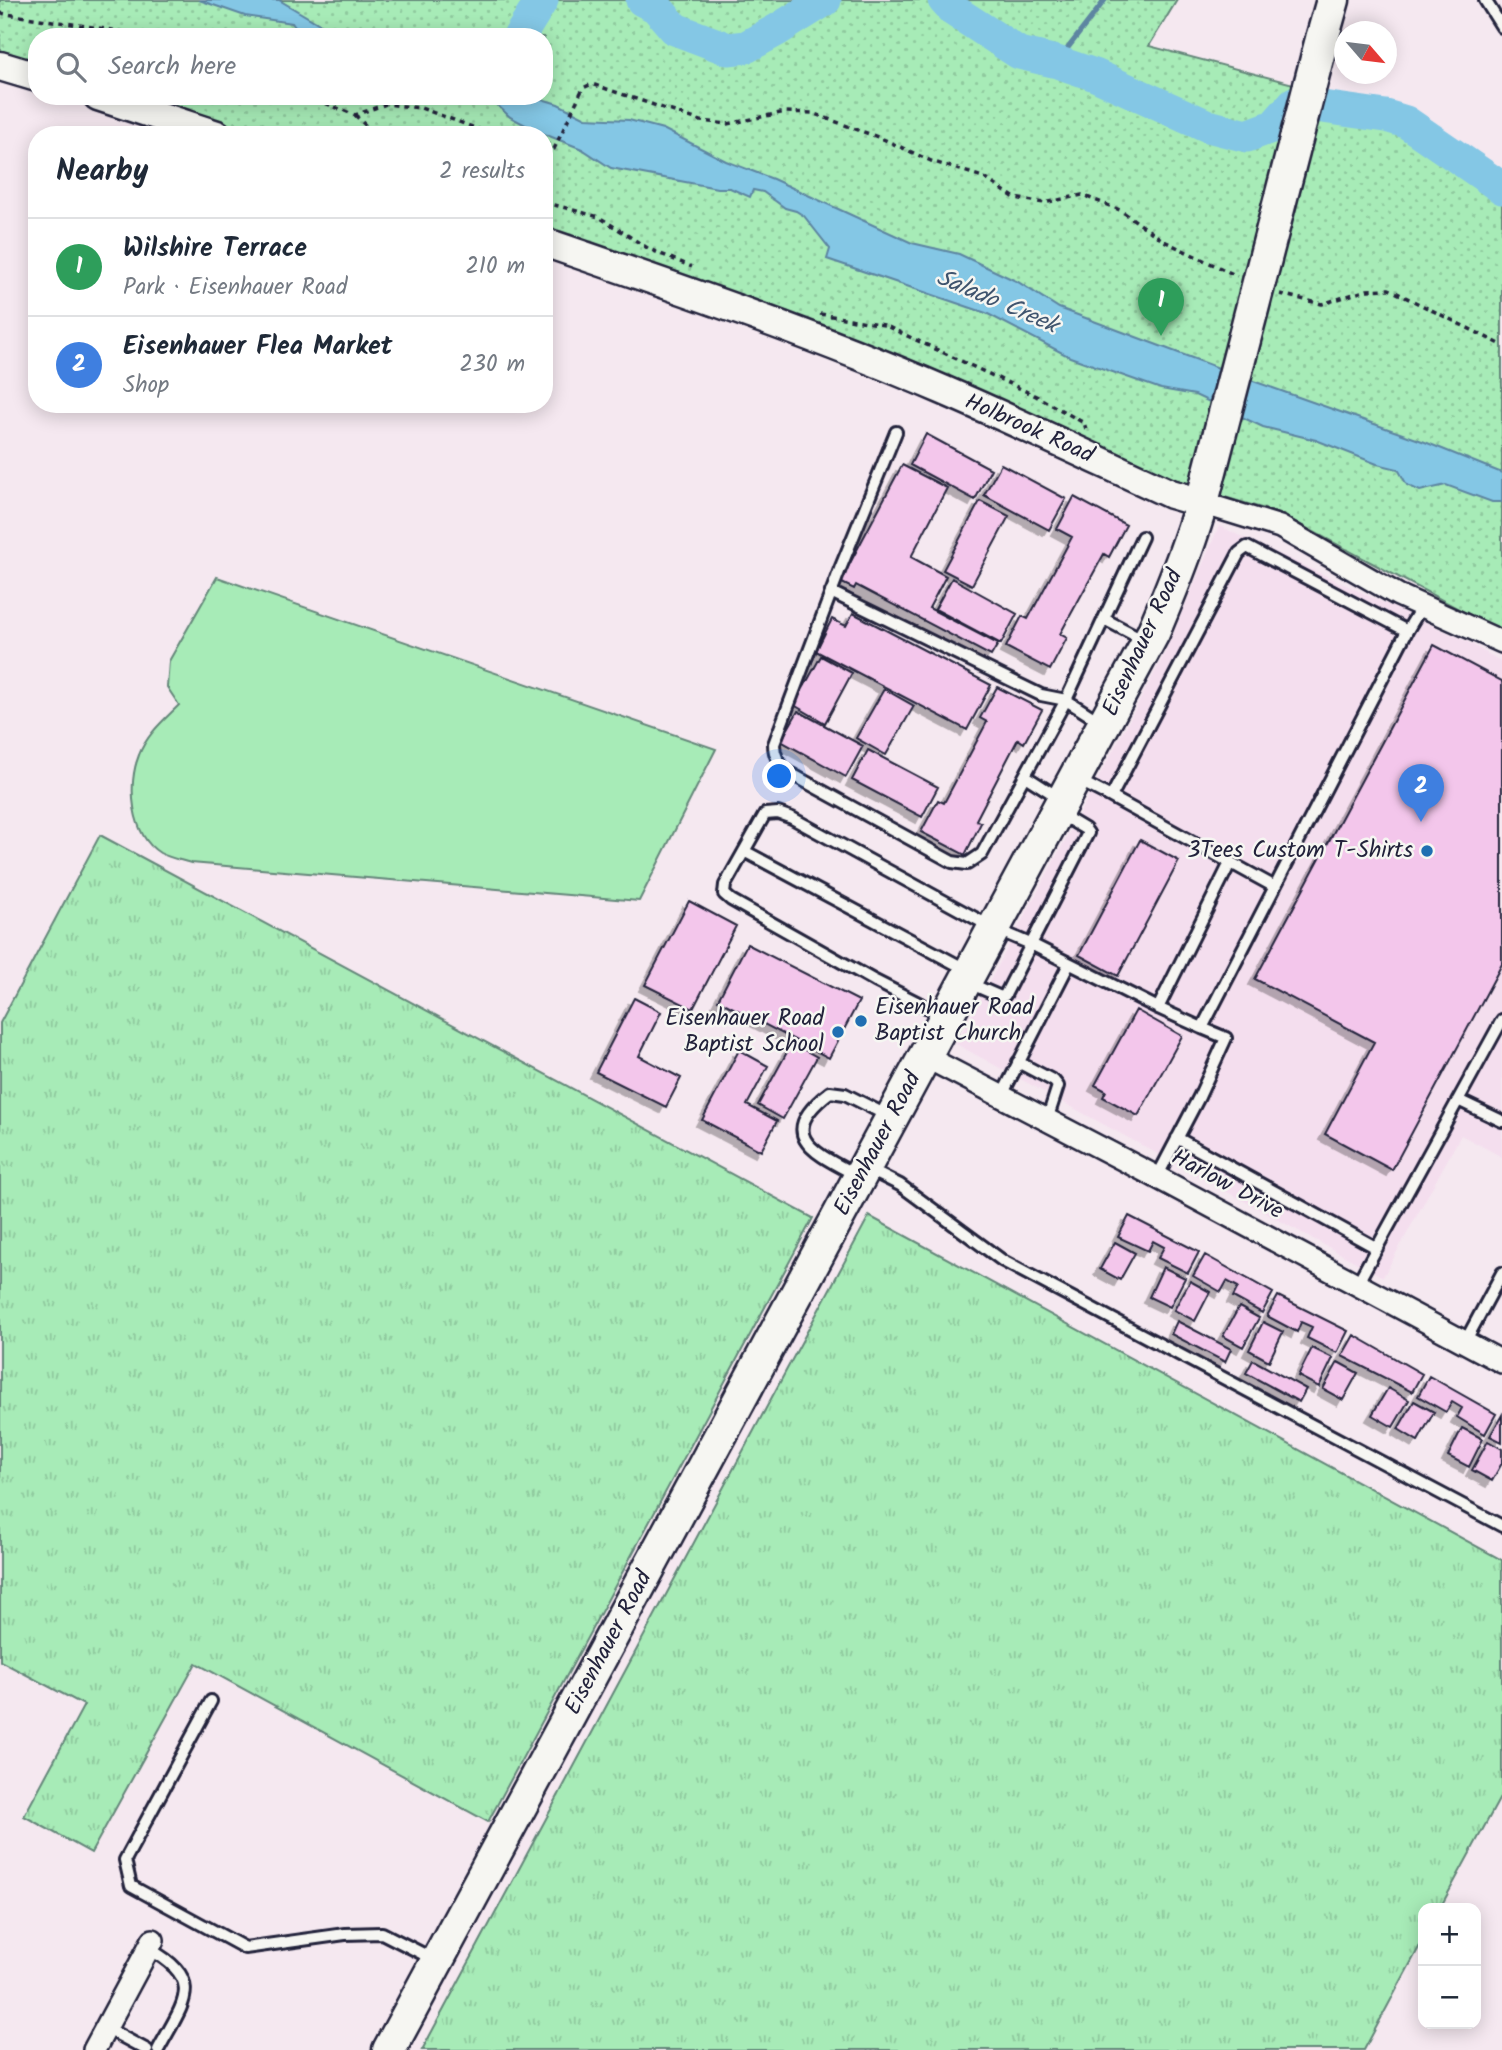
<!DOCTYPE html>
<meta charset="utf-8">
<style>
:root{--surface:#fff;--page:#f2f2f3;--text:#1f2937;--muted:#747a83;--line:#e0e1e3;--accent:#1f6fb2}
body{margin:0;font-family:Kalam,sans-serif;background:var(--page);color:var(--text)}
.controls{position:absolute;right:21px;bottom:21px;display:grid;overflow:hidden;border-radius:14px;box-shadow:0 4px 18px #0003}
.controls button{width:63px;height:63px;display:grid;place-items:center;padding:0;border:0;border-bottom:2px solid var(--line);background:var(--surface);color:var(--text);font:35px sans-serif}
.compass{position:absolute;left:1334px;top:21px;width:63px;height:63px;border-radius:50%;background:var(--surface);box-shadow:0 4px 18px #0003;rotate:118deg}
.you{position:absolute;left:780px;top:777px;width:24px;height:24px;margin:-18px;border:5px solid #fff;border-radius:50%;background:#1a73e8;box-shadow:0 0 0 10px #1a73e833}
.badge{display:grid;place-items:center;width:46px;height:46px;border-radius:50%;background:var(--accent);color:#fff;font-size:23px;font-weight:700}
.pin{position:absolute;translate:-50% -58px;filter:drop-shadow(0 2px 4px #0008)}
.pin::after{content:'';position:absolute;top:37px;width:24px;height:21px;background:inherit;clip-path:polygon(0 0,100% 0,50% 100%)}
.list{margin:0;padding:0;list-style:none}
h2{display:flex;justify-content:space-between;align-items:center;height:91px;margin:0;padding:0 28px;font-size:30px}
h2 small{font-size:23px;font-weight:400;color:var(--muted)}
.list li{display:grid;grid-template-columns:46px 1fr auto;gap:21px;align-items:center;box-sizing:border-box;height:98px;padding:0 28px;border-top:2px solid var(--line)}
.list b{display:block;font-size:26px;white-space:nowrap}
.list p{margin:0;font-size:23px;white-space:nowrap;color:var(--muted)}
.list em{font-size:23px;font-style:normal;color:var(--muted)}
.icon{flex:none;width:38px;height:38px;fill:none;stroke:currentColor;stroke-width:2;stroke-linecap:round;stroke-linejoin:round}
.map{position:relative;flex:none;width:1502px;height:2050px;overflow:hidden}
.search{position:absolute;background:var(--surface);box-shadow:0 4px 18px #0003;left:28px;top:28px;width:525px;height:77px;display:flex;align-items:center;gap:18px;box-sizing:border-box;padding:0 24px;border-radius:28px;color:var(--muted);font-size:26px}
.panel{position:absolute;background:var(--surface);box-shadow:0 4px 18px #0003;left:28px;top:126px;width:525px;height:287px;border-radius:28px}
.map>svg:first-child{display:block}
.built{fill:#f4deee}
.grass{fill:url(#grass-tufts);stroke:#648679;stroke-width:2}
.park{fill:url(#park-dots);stroke:#648679;stroke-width:2}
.garden{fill:#a7ebb7;stroke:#648679;stroke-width:2}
.water{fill:#84c7e5;stroke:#5d85a1;stroke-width:2}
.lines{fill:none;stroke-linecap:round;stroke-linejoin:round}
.stream{stroke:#5d85a1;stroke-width:5}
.river{stroke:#84c7e5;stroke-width:33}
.building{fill:#f3c6eb;stroke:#22223b;stroke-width:2;filter:url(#shadow)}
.service-casing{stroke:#22223b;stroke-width:16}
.minor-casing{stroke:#22223b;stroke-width:26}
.tertiary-casing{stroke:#22223b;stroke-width:33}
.secondary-casing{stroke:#22223b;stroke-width:37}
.path{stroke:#22223b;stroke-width:3.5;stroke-dasharray:5 5;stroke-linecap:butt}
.service{stroke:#f6f6f2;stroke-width:10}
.minor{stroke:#f6f6f2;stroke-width:21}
.tertiary{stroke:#f6f6f2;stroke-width:28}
.secondary{stroke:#f6f6f2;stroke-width:32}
.secondary-bridge-casing{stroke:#22223b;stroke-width:37;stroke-linecap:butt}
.secondary-bridge{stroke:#f6f6f2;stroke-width:32}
.poi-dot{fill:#1f6fb2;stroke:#f6f6f2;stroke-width:2.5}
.labels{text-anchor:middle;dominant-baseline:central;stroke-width:5;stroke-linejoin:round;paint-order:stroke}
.street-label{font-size:23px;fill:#22223b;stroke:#f6f6f2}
.poi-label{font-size:23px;fill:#22223b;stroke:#f6f6f2;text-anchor:end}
.water-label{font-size:24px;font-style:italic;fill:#3f546e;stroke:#f6f6f2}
</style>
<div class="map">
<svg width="1502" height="2050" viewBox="0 0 1502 2050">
<defs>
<pattern id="grass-tufts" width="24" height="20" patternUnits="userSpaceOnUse" patternTransform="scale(1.75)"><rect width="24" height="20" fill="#a7ebb7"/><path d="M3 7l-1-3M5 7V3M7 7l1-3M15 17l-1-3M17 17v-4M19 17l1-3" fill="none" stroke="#8fc99e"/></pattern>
<pattern id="park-dots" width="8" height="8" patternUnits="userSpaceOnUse" patternTransform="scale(1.75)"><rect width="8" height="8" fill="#a7ebb7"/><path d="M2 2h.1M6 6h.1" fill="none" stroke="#8fc99e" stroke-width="1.8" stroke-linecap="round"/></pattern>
<filter id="shadow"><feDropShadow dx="-6" dy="6" stdDeviation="0" flood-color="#0004"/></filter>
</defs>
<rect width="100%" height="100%" fill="#f5e8f0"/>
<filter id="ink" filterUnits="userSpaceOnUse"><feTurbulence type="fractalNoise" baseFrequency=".0143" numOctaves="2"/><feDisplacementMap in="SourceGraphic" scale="14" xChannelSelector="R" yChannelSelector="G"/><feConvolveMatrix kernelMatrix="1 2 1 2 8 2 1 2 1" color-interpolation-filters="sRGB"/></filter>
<g filter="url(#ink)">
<path class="built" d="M1219,526L1466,641L1502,662V1157L1461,1135L1383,1277L956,1044L1163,657Z"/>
<path class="grass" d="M100,835L813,1218L488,1822L196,1663L91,1853L24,1816L84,1705L0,1661V1023Z
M869,1216L1502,1560V1794L1440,1908H1423V1940L1364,2050H422Z"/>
<path class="park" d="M0,0H1177L1149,46L1418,117L1502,174V632L1278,513L1174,482L544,234V135H244L126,96H544V37H37V68L0,56Z"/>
<path class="garden" d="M217,577L716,749L639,901L191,863C181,860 169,858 160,853C131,835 127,784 139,755C147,734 164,720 179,705L167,687L169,661Z"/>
<path class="water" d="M199,0H279L333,32L346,31L364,37H302L292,23L245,16Z
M479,96H532L558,104L586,118L629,120L663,129L726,161L773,179L912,243L959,254L1018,282L1059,308L1256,382L1425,442L1502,473V502H1492L1446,485L1420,491L1407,485L1398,469L1377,464L1316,440L1263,427L1195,395L1161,389L1070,357L986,313L827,259L830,249L804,216L796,211L785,208L763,192L753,190L750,197L730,188H717L611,168L582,149L539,132L510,117L493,101Z"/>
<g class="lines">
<path class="stream" d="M1057,62L1105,0"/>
<path class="river" d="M642,0L656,7L675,29L728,49L746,47L777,30L825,0
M944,0L953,10L1019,53L1057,62L1095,75L1208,126L1247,136L1274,126L1294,103L1386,116L1406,122L1502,188
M519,37L542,0"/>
</g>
<path class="building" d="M926,434L991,469L975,500L910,465Z
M1001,464L1066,499L1049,530L984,495Z
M902,465L947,488L911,557L946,576L929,608L998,644L991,656L856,585L854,589L840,582Z
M1074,497L1126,525L1109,557L1104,554L1060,634L1067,638L1050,670L1006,647L1022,616L1028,619L1072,537L1057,529Z
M980,501L1009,516L972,585L943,570Z
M952,578L1017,614L1001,644L935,609Z
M853,613L991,685L967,730L816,651L832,619L846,626Z
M1434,645L1502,681V964L1392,1170L1325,1134L1374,1042L1255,979Z
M821,656L852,673L825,723L794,705Z
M997,687L1042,710L1024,743L1018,739L976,820L981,823L965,855L921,832L938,800L944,803L987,722L980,718Z
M884,689L914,706L886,755L856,738Z
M798,711L863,746L846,777L781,741Z
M868,750L938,787L922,817L852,780Z
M1140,840L1179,861L1118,976L1079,955Z
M689,901L736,926L693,1009L645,985Z
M747,944L859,1001L829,1058L718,1000Z
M634,998L661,1012L639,1056L681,1078L666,1107L596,1072Z
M1136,1010L1182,1036L1138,1116L1103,1097L1106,1091L1095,1085Z
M792,1043L817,1057L783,1119L758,1105Z
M739,1050L768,1066L747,1105L777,1121L761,1151L702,1120Z
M1129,1216L1199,1252L1188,1273L1158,1258L1164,1247L1153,1241L1148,1251L1118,1237Z
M1115,1242L1135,1253L1120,1280L1100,1269Z
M1205,1255L1273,1293L1262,1313L1233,1297L1238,1287L1227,1281L1221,1292L1193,1276Z
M1163,1267L1185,1278L1170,1307L1149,1297Z
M1190,1281L1210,1292L1195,1321L1174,1310Z
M1278,1296L1348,1331L1337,1353L1307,1338L1312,1327L1301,1322L1297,1332L1267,1316Z
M1239,1307L1259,1318L1243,1347L1223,1336Z
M1177,1321L1231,1349L1225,1362L1171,1334Z
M1263,1322L1283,1332L1269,1361L1249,1350Z
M1354,1335L1422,1374L1412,1392L1342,1356Z
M1312,1348L1333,1358L1319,1387L1298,1376Z
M1253,1360L1306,1389L1299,1402L1246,1373Z
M1338,1362L1358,1373L1343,1400L1323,1389Z
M1429,1376L1496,1414L1485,1434L1457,1417L1462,1408L1452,1402L1446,1412L1418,1396Z
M1388,1388L1409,1400L1393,1427L1372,1415Z
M1414,1401L1434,1412L1418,1441L1398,1429Z
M1502,1415V1442L1490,1436Z
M1462,1428L1483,1439L1469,1467L1448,1456Z
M1488,1441L1502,1449V1463L1492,1481L1472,1470Z"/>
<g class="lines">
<g class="service-casing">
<path id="service" d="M1485,0L1502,27
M896,432L840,569L774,744C774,756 779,763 786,771L952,862L967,864L982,854L1066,700L1142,537
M831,592L1041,695L1066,700L1102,723
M1104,619L1146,641
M1407,631L1422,606
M1025,776L1061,799
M1078,780L1111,797L1239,553L1247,547L1407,631L1202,1028L1158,1008
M1111,797L1275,887
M744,851L969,971
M969,983L1001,997L1005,995L1088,833L1085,829L1060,814
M944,1016L875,981L731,900L724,894L725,885L765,814L778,813L792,818L995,929L1033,945L1158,1008L1230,863
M1018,1062L1054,1081L1058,1086L1047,1120
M1001,1097L1069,964
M1458,1100L1502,1121
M1177,1138L1377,1248
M868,1169L900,1185L1003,1261L1502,1526
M858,1176C817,1154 772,1136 830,1092L845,1094L890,1117
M1157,1177L1199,1097L1226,1038L1202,1028
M1357,1284L1502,1020
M1465,1342L1502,1273
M211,1701L125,1860L131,1886L245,1948L345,1934L382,1933L435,1960
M149,1949C207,1981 183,2003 158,2050
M106,2028L147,2050"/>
</g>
<g class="minor-casing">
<path id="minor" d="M1202,503L1280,527L1398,595L1502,642
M926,1057L1147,1172L1502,1362
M94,2050L153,1940"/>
</g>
<g class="tertiary-casing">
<path id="tertiary" d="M0,66L37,77
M98,96L217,135
M544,242C678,288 813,334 943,390C1020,423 1095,459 1171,494L1202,503"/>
</g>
<g class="secondary-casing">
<path id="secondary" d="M1322,39L1333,0
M389,2050L1153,633C1175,581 1196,529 1209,475"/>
</g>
<path class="path" d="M0,13L159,37
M307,96L355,115L386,104L421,108L494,135
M355,115L375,135
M544,152L554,149L583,88L592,84L701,121L728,124L785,112L812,113L883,139L931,161L983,177L1015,198L1044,203L1082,195L1120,210L1164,241L1237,276
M544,202L599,217L649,249L692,267
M1280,294L1322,304L1367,290L1389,289L1502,345
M820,314L884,325L1036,396L1084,423L1086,429"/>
<use href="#service" class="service"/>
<use href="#minor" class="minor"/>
<use href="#tertiary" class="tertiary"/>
<use href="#secondary" class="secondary"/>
<g class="secondary-bridge-casing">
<path id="secondary-bridge" d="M1209,475L1322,39"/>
</g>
<use href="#secondary-bridge" class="secondary-bridge"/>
</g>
</g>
<g class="poi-dot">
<circle cx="1427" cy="851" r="7"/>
<circle cx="861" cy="1021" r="7"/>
<circle cx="838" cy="1032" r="7"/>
</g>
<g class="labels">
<g class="street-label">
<text transform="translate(1029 429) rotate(24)">Holbrook Road</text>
<text transform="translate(1143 643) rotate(-65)">Eisenhauer Road</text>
<text transform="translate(878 1144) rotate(-62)">Eisenhauer Road</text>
<text transform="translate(1227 1185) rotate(28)">Harlow Drive</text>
<text transform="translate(609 1643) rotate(-62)">Eisenhauer Road</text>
</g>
<g class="poi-label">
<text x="1413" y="851">3Tees Custom T-Shirts</text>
<text x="875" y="1008" text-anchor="start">Eisenhauer Road<tspan x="875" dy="26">Baptist Church</tspan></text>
<text x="824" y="1019">Eisenhauer Road<tspan x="824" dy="26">Baptist School</tspan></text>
</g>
<g class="water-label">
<text transform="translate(997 302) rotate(23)">Salado Creek</text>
</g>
</g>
</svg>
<div class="controls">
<button>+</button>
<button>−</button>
</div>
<svg class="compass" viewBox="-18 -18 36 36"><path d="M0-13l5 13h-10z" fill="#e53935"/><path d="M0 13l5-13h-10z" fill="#747a83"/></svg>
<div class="you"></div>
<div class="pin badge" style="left:1161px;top:336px;background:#2e9e5b">1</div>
<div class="pin badge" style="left:1421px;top:822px;background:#3f7fe0">2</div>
<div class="search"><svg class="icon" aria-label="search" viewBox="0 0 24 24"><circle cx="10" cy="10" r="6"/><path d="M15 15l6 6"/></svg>Search here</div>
<section class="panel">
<h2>Nearby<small>2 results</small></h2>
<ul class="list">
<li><span class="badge" style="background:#2e9e5b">1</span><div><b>Wilshire Terrace</b><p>Park · Eisenhauer Road</p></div><em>210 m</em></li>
<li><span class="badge" style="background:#3f7fe0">2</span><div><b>Eisenhauer Flea Market</b><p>Shop</p></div><em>230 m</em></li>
</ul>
</section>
</div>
